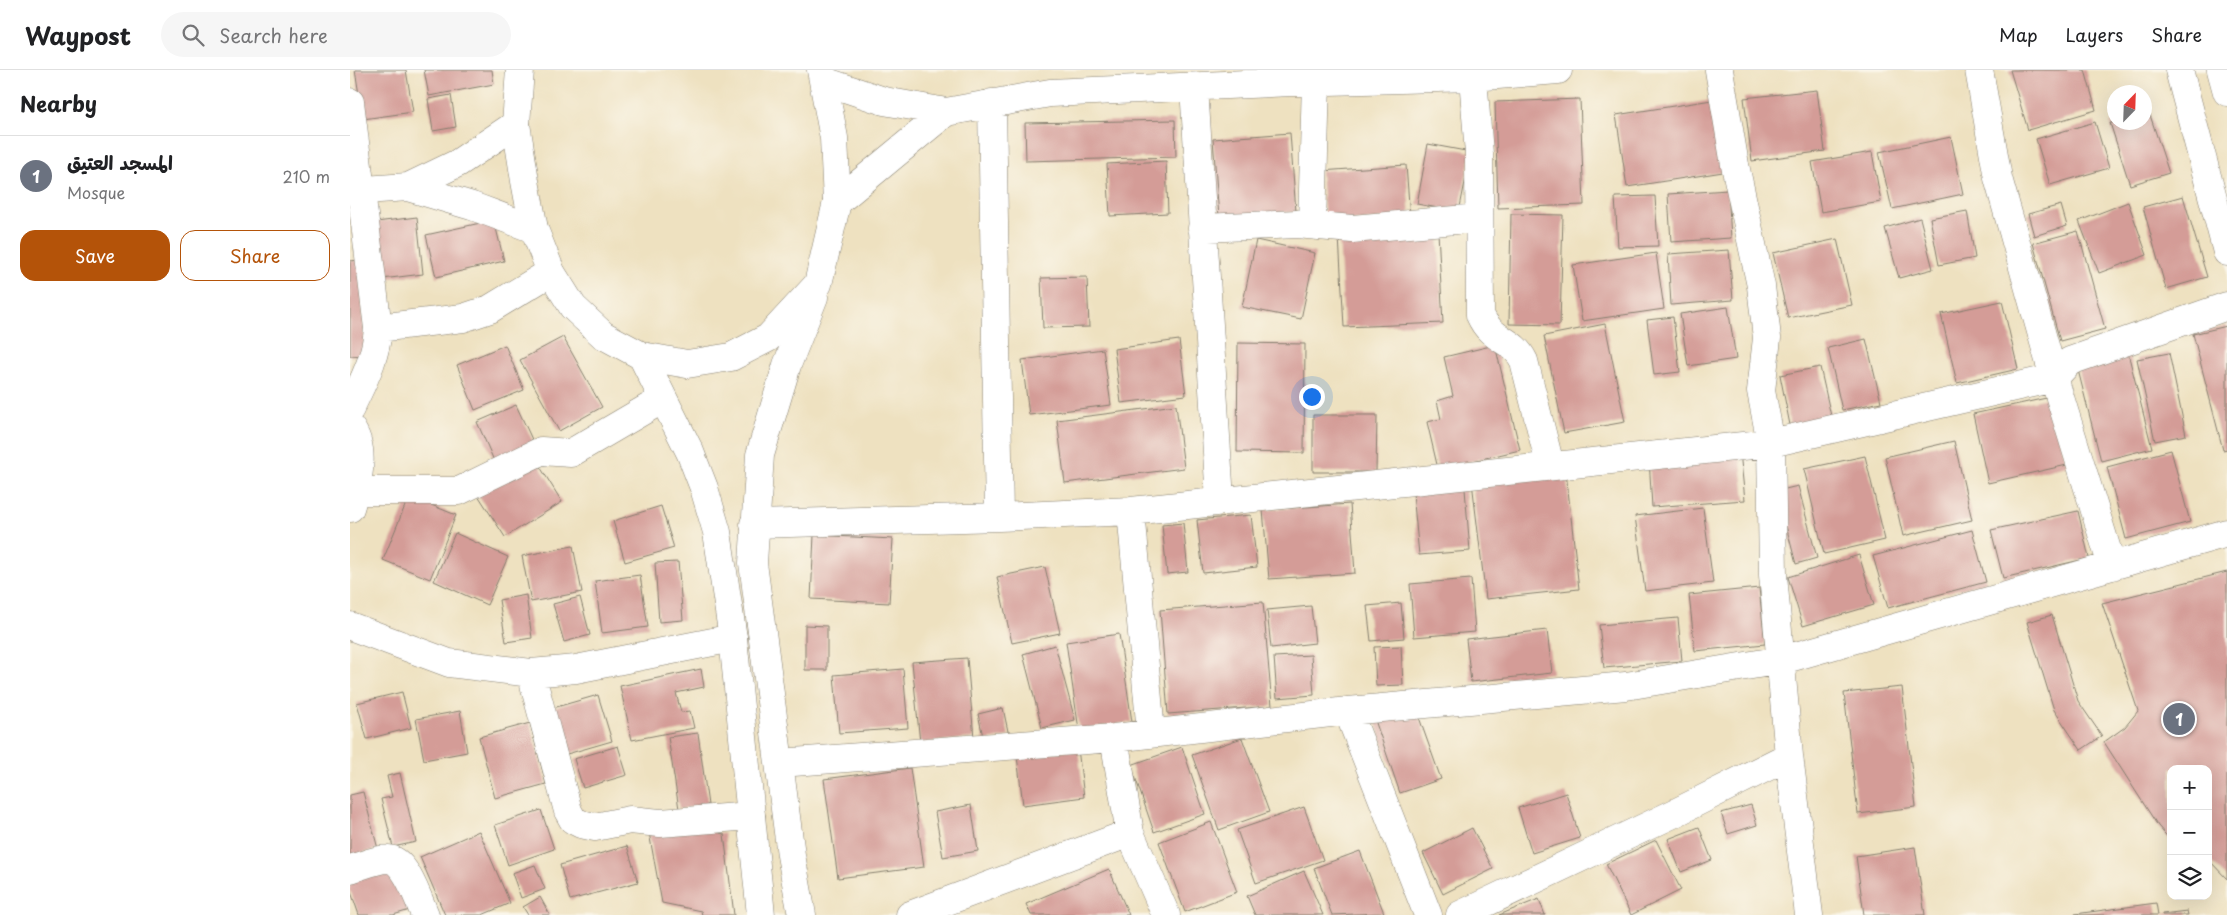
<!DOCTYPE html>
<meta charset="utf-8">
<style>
:root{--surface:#fff;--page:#f6f6f6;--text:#202124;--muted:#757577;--line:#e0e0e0;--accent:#b45309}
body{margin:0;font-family:"Playpen Sans","Playpen Sans Arabic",sans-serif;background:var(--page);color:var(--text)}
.controls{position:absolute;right:15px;bottom:15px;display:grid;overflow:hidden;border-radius:10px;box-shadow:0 5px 20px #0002}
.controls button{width:45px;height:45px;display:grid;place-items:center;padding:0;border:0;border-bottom:1px solid var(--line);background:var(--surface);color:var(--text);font:25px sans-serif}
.compass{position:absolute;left:1757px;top:15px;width:45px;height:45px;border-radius:50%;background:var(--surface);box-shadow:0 5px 20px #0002;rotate:23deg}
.you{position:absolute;left:961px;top:326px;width:18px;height:18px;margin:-12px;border:4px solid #fff;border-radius:50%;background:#1a73e8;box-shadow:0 0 0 8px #1a73e833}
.badge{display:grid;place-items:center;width:32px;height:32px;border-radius:50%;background:var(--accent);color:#fff;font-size:16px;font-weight:700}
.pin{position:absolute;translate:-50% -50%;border:2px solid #fff;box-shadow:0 1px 5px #0006}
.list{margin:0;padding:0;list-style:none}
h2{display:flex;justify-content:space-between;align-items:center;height:65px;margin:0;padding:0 20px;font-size:21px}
h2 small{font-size:16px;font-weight:400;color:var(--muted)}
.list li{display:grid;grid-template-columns:32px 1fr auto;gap:15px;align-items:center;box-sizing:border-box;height:80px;padding:0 20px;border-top:1px solid var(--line)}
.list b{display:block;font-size:19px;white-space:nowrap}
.list p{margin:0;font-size:16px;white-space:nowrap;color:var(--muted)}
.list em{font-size:16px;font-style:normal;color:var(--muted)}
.actions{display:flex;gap:10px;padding:15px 20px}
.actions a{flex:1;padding:11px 0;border:1px solid var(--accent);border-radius:15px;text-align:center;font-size:18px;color:var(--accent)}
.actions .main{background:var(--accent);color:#fff}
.icon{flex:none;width:28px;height:28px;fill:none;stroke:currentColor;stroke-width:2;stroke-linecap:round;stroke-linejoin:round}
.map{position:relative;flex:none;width:1877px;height:845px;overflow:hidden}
header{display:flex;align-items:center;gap:30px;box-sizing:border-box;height:70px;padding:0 25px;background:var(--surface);border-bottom:1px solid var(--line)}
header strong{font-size:24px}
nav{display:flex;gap:28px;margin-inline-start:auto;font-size:18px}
.search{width:350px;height:45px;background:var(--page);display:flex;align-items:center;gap:12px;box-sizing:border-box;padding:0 18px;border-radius:28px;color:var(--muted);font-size:19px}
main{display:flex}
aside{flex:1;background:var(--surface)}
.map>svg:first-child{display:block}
.building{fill:#d49c97}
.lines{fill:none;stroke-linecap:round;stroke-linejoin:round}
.minor-casing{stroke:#857e6e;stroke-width:29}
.major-casing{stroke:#857e6e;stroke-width:29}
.minor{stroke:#fff;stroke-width:28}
.major{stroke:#fff;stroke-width:28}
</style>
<header>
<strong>Waypost</strong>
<div class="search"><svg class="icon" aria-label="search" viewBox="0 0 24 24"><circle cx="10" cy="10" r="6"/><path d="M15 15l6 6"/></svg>Search here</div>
<nav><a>Map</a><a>Layers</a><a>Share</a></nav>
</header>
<main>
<aside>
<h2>Nearby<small></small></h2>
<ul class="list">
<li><span class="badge" style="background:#6b7280">1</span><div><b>المسجد العتيق</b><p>Mosque</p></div><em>210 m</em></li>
</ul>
<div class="actions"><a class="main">Save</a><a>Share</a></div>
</aside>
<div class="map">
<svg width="1877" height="845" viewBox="0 0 1877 845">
<rect width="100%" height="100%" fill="#fbf7ec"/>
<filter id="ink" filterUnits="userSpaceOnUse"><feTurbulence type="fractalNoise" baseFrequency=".02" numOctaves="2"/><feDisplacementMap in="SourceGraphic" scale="10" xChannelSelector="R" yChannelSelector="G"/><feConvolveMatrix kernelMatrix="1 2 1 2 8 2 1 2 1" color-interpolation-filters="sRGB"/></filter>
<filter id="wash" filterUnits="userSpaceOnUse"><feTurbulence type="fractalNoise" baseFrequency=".0096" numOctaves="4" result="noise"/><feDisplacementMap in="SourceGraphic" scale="20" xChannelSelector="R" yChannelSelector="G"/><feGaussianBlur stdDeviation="1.12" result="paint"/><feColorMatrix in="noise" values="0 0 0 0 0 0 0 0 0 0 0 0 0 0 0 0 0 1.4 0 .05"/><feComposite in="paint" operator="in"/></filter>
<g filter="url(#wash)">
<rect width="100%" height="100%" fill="#eee1c0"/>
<g id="blocks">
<path class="building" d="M5,0H56L63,42L13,49Z
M74,0H142L144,14L79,26Z
M1660,0H1735L1746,40L1678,60Z
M1467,20L1475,81L1402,91L1394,28Z
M101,25L106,57L83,61L78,29Z
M1230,29L1234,135L1148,138L1145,32Z
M1362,30L1373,102L1277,117L1266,45Z
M1799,42L1819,103L1780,115L1760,53L1794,52V43Z
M825,50L826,87L676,91L675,53Z
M1745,52L1759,98L1700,115L1686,69Z
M940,63L946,142L869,147L863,69Z
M1601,67L1613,124L1542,139L1529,82Z
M1078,74L1121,82L1109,142L1067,134Z
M1522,82L1531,132L1471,142L1462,92Z
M816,91L818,143L760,146L757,94Z
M1056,95L1060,147L975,153L971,101Z
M1378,120L1381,168L1321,172L1318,124Z
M1305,126L1308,176L1268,177L1265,127Z
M1833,126L1857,207L1816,219L1793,137Z
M1778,132L1797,185L1749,203L1729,151Z
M1711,135L1717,156L1684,166L1678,144Z
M1617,141L1625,188L1589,195L1580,148Z
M1161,144L1213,145L1210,255L1159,254Z
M67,147L73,204L32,209L26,152Z
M1570,148L1583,199L1549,208L1535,158Z
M144,150L154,191L86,207L76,165Z
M1728,161L1755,259L1710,271L1683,173Z
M1088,162L1093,253L994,257L989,166Z
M1487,169L1502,235L1438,248L1423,183Z
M906,170L965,183L951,249L892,237Z
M1379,180L1383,230L1321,235L1318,184Z
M1306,183L1314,239L1232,251L1223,195Z
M10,190L16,285L0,286V191Z
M737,207L739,257L693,258L691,208Z
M1652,231L1668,299L1607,313L1591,244Z
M1378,237L1386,289L1338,296L1330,244Z
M1323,247L1330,302L1304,305L1297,250Z
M1255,254L1275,352L1214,363L1194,266Z
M1877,256V379L1873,380L1843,264Z
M213,267L252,337L209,361L170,290Z
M1516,269L1531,332L1492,340L1478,278Z
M829,270L836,325L771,333L764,279Z
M888,273L955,274L954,383L887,382Z
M155,275L174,320L125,340L107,295Z
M1145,275L1170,380L1088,399L1077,352L1091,349L1087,331L1103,326L1094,287Z
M753,279L761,335L679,345L672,290Z
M1778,283L1802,378L1751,391L1727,296Z
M1819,283L1836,365L1805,371L1787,289Z
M1470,297L1481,346L1440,355L1430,305Z
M1701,327L1717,395L1638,413L1623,344Z
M166,335L185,376L145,393L127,352Z
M826,335L834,398L715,413L707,350Z
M963,345H1027L1026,402H963Z
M1604,371L1622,450L1553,466L1535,387Z
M1821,380L1840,452L1776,469L1757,397Z
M1390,382L1395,430L1302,437L1299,389Z
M1515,386L1535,470L1474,484L1454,399Z
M184,387L212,432L155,467L126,422Z
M1216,402L1229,519L1136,529L1122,412Z
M1448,416L1467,488L1446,494L1427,421Z
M1115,419L1120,481L1069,485L1063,423Z
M59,426L106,445L80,509L33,490Z
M1000,434L1005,503L919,509L913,440Z
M311,436L324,478L275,492L263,451Z
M1353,438L1363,513L1295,521L1285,446Z
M1728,441L1739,488L1653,508L1641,460Z
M901,445L907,497L853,503L847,450Z
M833,453L838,502L817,504L812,455Z
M1622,460L1636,512L1538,538L1523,486Z
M105,463L158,487L137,535L84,511Z
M464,465L543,469L539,533L461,529Z
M223,476L232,522L181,532L172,486Z
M1509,485L1524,535L1453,556L1438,507Z
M328,492L333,550L309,552L305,493Z
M695,497L710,563L662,573L647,507Z
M1877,502V809L1858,789V699H1821V771L1808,756L1754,672L1775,657L1788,641L1752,533Z
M290,505L298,557L252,563L245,511Z
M1121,509L1125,562L1064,567L1060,514Z
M1409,518L1415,574L1345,581L1339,525Z
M176,525L182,568L156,572L149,530Z
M230,527L240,565L214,572L203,534Z
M913,532L922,636L818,644L810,540Z
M1051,533L1054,568L1021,571L1017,536Z
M961,536L965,573L921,578L917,540Z
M1702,545L1728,631L1752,666L1731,680L1704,640L1677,552Z
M1328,548L1332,591L1254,598L1249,555Z
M455,555L477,556V600H455Z
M1197,560L1202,603L1121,612L1116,569Z
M769,564L782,652L729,660L716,572Z
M705,575L725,650L692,658L673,584Z
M1051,576L1053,615L1026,616L1024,577Z
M961,585L964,625L927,628L924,587Z
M617,588L624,668L570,673L562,592Z
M351,599L354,617L326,623L331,642L340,641L344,658L282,670L270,616Z
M553,599L558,658L489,663L484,605Z
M1552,617L1566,737L1508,744L1494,623Z
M52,622L61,658L17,669L7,633Z
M248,625L262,671L210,686L196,640Z
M653,638L659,666L634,671L628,644Z
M1066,639L1091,709L1050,723L1026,653Z
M110,641L117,682L74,690L66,649Z
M180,653L196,714L145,728L129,667Z
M348,663L358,735L329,739L318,667Z
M892,668L919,742L869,760L842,685Z
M268,676L277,705L233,718L224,689Z
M832,677L855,744L804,762L781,695Z
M728,679L734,727L673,735L667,686Z
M560,698L574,797L488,808L474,709Z
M50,703L66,772L43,777L31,729L42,727L37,706Z
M13,722L28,779L0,786V725Z
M1216,723L1230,768L1182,783L1168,738Z
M621,735L628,781L593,787L585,742Z
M1401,735L1407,755L1378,764L1371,743Z
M954,737L973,790L906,813L887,760Z
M191,740L204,779L158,795L145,755Z
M861,752L887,822L835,842L809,772Z
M298,757L347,758L374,764L384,845H352L351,841L312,833Z
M1349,757L1362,790L1331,802L1318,769Z
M1122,758L1143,799L1093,824L1073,783Z
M129,761L160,833L132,845H95L70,787Z
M1306,770L1331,820L1281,845L1256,794Z
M277,776L288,812L220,830L210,795Z
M1565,777L1575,845H1514L1506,786Z
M1010,781L1034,843L982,845L964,798Z
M44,793L60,840L43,845H9L0,819V808Z
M185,795L195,819L171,828L162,803Z
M759,799L779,845H681L676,834Z
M954,801L973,845H905L897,826Z
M190,827L200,845H178L173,837Z
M1189,829L1195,845H1149Z
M1806,833L1808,845H1725V844Z
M1837,841L1838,845H1812V844Z"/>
</g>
</g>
<g filter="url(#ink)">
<use href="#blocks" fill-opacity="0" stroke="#857e6e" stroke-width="1"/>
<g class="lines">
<g class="minor-casing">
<path id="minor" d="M1369,0L1385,95L1411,216L1417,268L1411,321L1421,373L1423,505L1439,686L1459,845
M1629,0L1648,108L1704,308L1762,496
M1123,7L1129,84L1130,245C1142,272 1163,268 1174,291L1200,395
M474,11L534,31L596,42L700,23L942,12L1123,7L1208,0
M844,17L870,430
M0,32L28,258C26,289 13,311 0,339
M58,117L108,93L166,54
M0,121L58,117L122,136L184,159
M487,132L596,42
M962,155L966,11
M852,158L947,154L1002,159L1129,148
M28,258L113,248L140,239L201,202
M0,357C17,379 8,413 0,438
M4,421H109L191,381L221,383L313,329
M781,441L801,663
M649,447L781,441L1421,373L1704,308L1720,291L1877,236
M404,454L649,447L642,33
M0,556L99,593L181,603L226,599L383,568
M181,603L218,741L223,750L231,754L245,757L280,750L310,753L401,746
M998,641L1078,845
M764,668L780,763L816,845
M430,693L764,668L998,641L1276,616L1432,590L1877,463
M0,799C11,796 26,789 38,789C55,788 69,831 75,845
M560,845L780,763
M1110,845L1325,743L1439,686"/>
</g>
<g class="major-casing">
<path id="major" d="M170,0L166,54L175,111L184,159L201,202L223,237L253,265L292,286L337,294L381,287L418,268L468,214L487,132L484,68L471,0
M1829,0L1877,182
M1871,0L1877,22
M292,286L340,382L354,418L367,462L383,568L411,845
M452,845L441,785L403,493L410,385L437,295L464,227"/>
</g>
<use href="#minor" class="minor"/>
<use href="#major" class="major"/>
</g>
</g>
</svg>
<div class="controls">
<button>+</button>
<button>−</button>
<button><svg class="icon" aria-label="layers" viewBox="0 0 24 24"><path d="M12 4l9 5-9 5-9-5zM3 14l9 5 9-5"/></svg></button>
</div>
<svg class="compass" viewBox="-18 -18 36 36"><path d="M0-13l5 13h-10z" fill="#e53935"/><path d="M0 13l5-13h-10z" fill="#757577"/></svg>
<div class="you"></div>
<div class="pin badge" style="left:1829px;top:649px;background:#6b7280">1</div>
</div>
</main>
